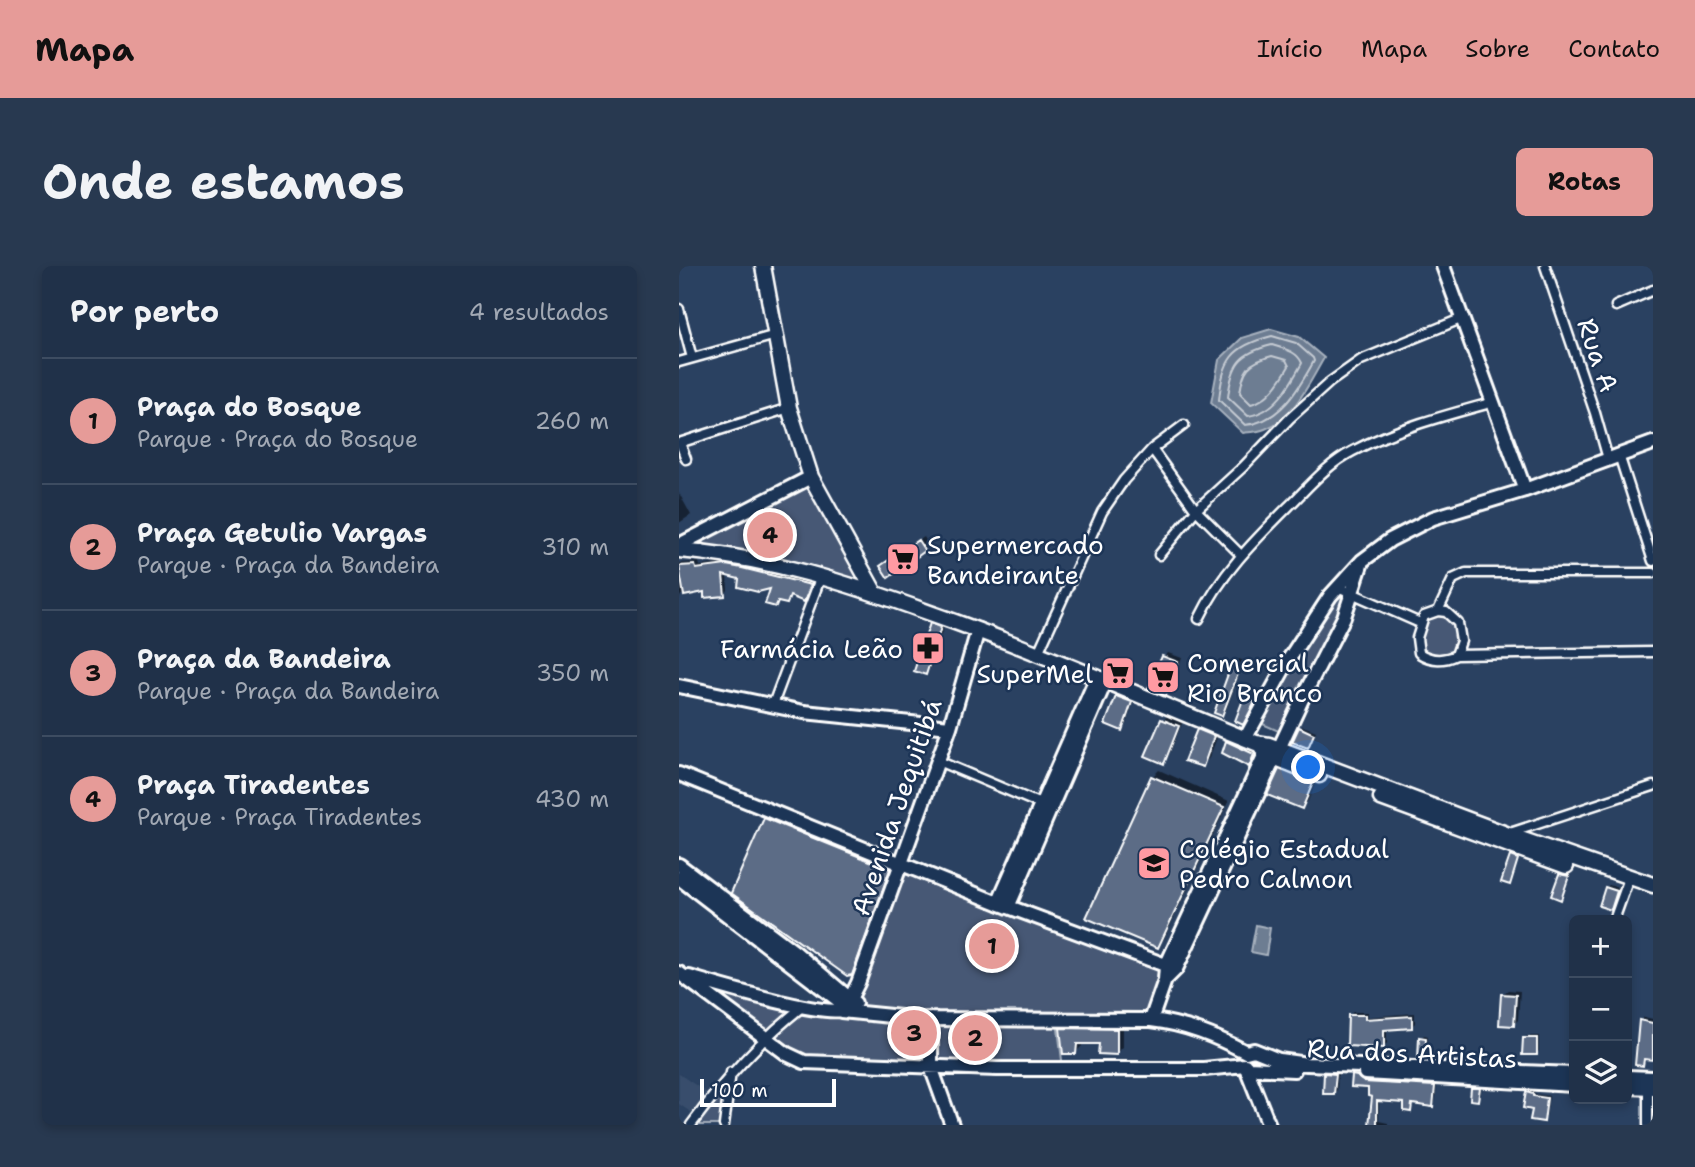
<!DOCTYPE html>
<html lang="pt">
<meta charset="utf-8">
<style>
:root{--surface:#203149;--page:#283950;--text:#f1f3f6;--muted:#a2a9b4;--line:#3d4c61;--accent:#e69b98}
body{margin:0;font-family:"Shantell Sans",sans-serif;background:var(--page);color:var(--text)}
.controls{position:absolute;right:21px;bottom:21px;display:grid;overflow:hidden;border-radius:10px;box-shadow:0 4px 10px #0003}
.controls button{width:63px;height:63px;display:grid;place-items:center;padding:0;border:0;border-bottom:2px solid var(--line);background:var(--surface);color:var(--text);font:35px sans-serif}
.scale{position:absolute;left:21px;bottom:18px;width:136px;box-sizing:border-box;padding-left:7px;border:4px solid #fff;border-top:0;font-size:19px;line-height:24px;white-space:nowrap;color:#fff;-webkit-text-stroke:5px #1d3557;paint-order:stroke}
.you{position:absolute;left:630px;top:502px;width:24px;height:24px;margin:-18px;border:5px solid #fff;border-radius:50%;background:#1a73e8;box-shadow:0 0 0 10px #1a73e833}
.badge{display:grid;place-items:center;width:46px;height:46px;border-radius:50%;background:var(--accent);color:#111;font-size:23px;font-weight:700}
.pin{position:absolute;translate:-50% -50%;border:4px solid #fff;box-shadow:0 2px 7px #0006}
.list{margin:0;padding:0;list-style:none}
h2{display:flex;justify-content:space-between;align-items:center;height:91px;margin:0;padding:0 28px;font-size:30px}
h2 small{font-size:23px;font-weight:400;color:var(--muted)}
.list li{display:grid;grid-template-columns:46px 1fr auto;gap:21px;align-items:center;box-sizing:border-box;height:126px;padding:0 28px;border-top:2px solid var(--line)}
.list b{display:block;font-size:26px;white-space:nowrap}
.list p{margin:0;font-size:23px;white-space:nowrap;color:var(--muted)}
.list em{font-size:23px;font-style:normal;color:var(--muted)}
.icon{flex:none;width:38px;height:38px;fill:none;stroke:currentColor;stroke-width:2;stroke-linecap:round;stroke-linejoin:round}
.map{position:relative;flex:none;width:974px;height:859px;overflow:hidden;border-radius:10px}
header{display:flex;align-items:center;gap:42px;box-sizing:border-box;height:98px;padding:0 35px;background:var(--accent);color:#111}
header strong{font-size:33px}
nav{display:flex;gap:38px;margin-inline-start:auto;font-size:24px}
.intro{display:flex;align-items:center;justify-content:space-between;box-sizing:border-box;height:168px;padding:0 42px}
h1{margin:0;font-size:49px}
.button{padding:18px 32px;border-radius:10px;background:var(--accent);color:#111;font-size:24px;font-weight:700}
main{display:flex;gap:42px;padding:0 42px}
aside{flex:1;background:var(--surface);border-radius:10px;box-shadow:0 4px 10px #0003}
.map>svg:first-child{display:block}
.built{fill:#394e6c}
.green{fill:#465975;stroke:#a2acba;stroke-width:2}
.water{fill:#6d7d92;stroke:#a7b1be;stroke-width:2}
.shadow{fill:#0007}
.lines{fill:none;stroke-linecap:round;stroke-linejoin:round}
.shore{stroke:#c5cbd3;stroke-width:2}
.building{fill:#5b6c86;stroke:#fff;stroke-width:2}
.street-casing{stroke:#fff;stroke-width:13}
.secondary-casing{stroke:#fff;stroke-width:18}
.primary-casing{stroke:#fff;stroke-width:19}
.street{stroke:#1d3557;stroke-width:8}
.secondary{stroke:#1d3557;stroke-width:12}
.primary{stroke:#1d3557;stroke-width:14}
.labels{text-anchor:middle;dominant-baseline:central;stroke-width:5;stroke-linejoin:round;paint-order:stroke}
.street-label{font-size:26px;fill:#fff;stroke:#1d3557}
.poi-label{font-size:26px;fill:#fff;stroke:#1d3557;text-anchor:start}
</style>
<header>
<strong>Mapa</strong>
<nav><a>Início</a><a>Mapa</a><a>Sobre</a><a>Contato</a></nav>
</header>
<div class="intro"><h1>Onde estamos</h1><a class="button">Rotas</a></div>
<main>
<aside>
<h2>Por perto<small>4 resultados</small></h2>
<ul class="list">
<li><span class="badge">1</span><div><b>Praça do Bosque</b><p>Parque · Praça do Bosque</p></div><em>260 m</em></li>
<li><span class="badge">2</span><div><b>Praça Getulio Vargas</b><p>Parque · Praça da Bandeira</p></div><em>310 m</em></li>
<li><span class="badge">3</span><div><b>Praça da Bandeira</b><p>Parque · Praça da Bandeira</p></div><em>350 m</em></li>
<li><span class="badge">4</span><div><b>Praça Tiradentes</b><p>Parque · Praça Tiradentes</p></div><em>430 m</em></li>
</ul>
</aside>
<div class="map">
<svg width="974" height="859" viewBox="0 0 974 859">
<rect width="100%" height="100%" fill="#2a4161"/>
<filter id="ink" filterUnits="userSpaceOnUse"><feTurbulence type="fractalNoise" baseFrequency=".0143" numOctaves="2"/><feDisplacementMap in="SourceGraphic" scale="14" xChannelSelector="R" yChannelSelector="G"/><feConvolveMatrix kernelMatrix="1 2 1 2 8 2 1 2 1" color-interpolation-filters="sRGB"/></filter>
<g filter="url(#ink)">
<path class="built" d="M0,808L28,827L13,847L0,838Z"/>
<path class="green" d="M132,211L196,327L0,279Z
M668,300H682L672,335L604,467L577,455L652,323Z
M749,348L768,349L779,357C784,390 772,398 741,387L739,365Z
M220,598L487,700L472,754L378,755L384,802L130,796L7,711L162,745Z
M51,808L45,859H12Z"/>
<path class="water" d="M592,63L620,71L645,92C631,116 614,153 586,163C579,166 571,166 564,167L532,137L540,94L563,72Z
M85 269a13 13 0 1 1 26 0a13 13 0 1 1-26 0Z
M577,659L591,662L587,689L572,686Z"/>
<path class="shadow" d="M0,227L12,249L0,257Z
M245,271L250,279L210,309L208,296Z
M20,296L21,300L52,296L135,315L129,329L125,333L113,329L108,336L101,335L97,339L94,321L48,308L49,324L45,329L26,324L2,329L0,333V297Z
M257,354L266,357L251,402L246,407L252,358Z
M489,387L503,392L491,423L487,428L485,391Z
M560,393L565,395L547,444L542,448L537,446L555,398Z
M444,426L456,432L447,458L443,463L439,431Z
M489,449L504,455L489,491L484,496L469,489L484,454Z
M526,458L541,464L530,492L524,499L520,464Z
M624,460L637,465L629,480L621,462Z
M555,471L580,483L570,498L549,476Z
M608,498L639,510L629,535L622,541L601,505Z
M480,504L550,535L485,673L479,680L473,511Z
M93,546L216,596L179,700L172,707L87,553Z
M835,588L841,590L830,617L832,591Z
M885,606L892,608L881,632L882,609Z
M930,619L940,622L931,642L927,622Z
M829,724L841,725L839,754L834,759L824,728Z
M674,746H689V751L736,747V757L732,761L708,762V777L704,781L670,750Z
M965,751L974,753V793L967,792L964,798L962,755Z
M389,757H444V781L437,787L421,777L403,776V780L397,786L383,763Z
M745,769L749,770L748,789L746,792L742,772Z
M848,770H860V785L857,788L846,773Z
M650,805L659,806L658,824L655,827L647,808Z
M677,807L688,814L758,818L756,836L753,839L734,837L731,844L727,835L700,833V855L709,857V859H692L695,829L691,821L675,810Z
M797,820H803L801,830L799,833L794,823Z
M851,824L856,825L855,828L870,830L867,851L864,854L855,842L848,827Z"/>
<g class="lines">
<path class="shore" d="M593,70L617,77L634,92L635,95C619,124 601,156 566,159L540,134C544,94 552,80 593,70Z
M593,79C605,83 618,85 623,97C611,119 596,147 569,150L549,131C553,98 560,87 593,79Z
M593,90L607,94L610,100C602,114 589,135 572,138L561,127C564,104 569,96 593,90Z"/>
</g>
<path class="building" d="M239,274L246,285L209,312L201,300Z
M16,299L17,303L47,299L63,302L132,319L125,336L111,330L108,338L99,336L97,341L86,338L91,323L79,326L59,321L60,313L44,309L46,330L25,332V326L5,330L0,300Z
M251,357L262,361L247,409L235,405Z
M483,390L499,396L487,430L469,422Z
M553,397L562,400L543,450L535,447Z
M437,430L453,436L443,465L426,458Z
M565,431L576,436L564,459L556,455Z
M482,453L500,460L485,498L466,490Z
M620,461L635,468L629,482L613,476Z
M518,463L535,470L524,501L505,495Z
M547,475L575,488L570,501L543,487Z
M600,503L634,517L623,543L588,529Z
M472,510L545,541L479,682L407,652Z
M85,552L211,603L173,709L168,710L52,627Z
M831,590L839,593L831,619L822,616Z
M880,608L890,610L882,634L872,630Z
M926,621L938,625L932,644L920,640Z
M822,728L837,729L835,760L820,759Z
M669,749H686V753L733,750V762L705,764V782L668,780Z
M960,754L974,757V794L965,793L964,800L956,799Z
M381,762L438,763V789L419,788L420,778H398L397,788H384Z
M740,771L747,772L746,794L739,793Z
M844,772H858V789H843Z
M645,807L657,808L655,828H644Z
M673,809L678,810L685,816L756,820L754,841L733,838L732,846L725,845V837L698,835V859H690L693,831L689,830V822L672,821Z
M792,822H801L799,835L791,834Z
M847,826L854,828V830L868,832L865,856L851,854L853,844L844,842Z"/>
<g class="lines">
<g class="street-casing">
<path id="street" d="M866,0L916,147L929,193
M937,40L974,24
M0,43L13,92
M0,96L97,69
M0,177L110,142
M1,177L7,193
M473,183L505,159
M940,189L974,295
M480,289L517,244L562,289
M659,321L741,357
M759,345L774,313L787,307H974
M759,345L767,346L779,357L782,375L777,389C764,395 752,395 740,387L738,372L745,350Z
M520,353C542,307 577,273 613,237C632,218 649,198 674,185C718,162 767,149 815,136
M359,387L423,246L445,214L473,183L517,244L564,201L611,152L651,116L682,94L784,52
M777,389L974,386
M93,441L142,310
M259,495L366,540
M831,567L974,520
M935,654L950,612
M12,859C46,813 78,777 123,741
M45,859L52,806
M969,859V818"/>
</g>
<g class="secondary-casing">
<path id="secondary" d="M764,0L846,224
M0,279L132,211
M0,420L125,446L271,461
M566,473L610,393L651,330L683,295L711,274L754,252L846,224L974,177
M0,508L319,637L497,703
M0,599L117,687L176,737
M0,612L168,741
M319,637L418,411
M329,641L427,414
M0,707L108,788L125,796L318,803H525L566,799
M10,711C38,719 145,752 166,743L179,717L271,461L299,364
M486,714L497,703L625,429L665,351L682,299
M162,745L242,753L472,754C507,758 536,770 567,786
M252,753V801L273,859
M472,754L486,714L487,700L590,479
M567,786L575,784L600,794L628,798L895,808
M566,799L590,859
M569,802L615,804
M686,807L895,819
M948,811L974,812
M948,821L974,822"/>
</g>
<g class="primary-casing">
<path id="primary" d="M84,0L110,142L132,211L196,327
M0,284C88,291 169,317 251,347C362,386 468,433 577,477L590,479L827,568L974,619
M583,483L602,494L640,509
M702,532L887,600"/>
</g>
<use href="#street" class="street"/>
<use href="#secondary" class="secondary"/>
<use href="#primary" class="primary"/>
</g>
</g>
<defs>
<g id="supermarket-square" transform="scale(1.75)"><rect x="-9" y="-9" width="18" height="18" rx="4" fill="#ff9aa2" stroke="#1d3557"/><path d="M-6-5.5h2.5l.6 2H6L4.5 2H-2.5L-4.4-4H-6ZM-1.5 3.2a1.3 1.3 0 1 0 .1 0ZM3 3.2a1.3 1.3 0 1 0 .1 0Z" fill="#111"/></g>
<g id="pharmacy-square" transform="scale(1.75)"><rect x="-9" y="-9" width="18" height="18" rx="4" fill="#ff9aa2" stroke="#1d3557"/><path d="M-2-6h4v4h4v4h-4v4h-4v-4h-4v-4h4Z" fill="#111"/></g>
<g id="school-square" transform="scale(1.75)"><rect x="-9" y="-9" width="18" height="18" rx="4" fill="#ff9aa2" stroke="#1d3557"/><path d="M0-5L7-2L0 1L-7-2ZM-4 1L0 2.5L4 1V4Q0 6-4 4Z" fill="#111"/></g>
</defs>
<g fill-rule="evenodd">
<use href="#supermarket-square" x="224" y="293"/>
<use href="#pharmacy-square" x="249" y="382"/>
<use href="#supermarket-square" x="439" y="407"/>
<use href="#supermarket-square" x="484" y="411"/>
<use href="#school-square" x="475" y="597"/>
</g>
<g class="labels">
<g class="street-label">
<text transform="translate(919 89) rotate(71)">Rua A</text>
<text transform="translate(217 541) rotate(-71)">Avenida Jequitibá</text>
<text transform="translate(733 787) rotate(3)">Rua dos Artistas</text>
</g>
<g class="poi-label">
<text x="248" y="278">Supermercado<tspan x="248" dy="30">Bandeirante</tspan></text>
<text x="224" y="382" text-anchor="end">Farmácia Leão</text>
<text x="508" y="396">Comercial<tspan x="508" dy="30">Rio Branco</tspan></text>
<text x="414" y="407" text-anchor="end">SuperMel</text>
<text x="500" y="582">Colégio Estadual<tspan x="500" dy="30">Pedro Calmon</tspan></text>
</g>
</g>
</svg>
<div class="controls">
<button>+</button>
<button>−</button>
<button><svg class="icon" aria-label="layers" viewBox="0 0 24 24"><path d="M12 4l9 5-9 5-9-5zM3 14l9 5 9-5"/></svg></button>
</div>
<div class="scale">100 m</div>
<div class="you"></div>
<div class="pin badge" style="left:313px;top:680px">1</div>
<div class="pin badge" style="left:296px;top:772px">2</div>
<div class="pin badge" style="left:235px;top:767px">3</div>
<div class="pin badge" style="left:91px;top:269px">4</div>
</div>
</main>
